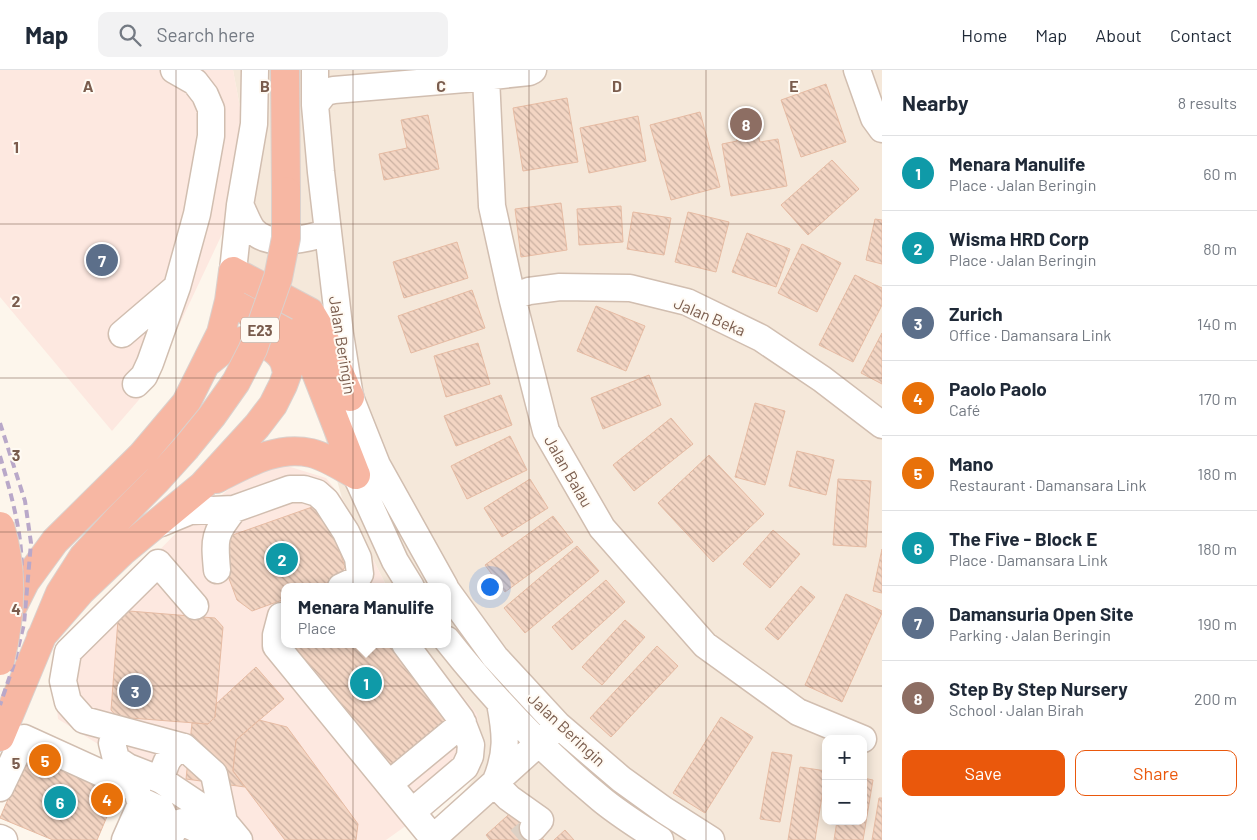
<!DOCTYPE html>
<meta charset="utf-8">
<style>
:root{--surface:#fff;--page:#f2f2f3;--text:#1f2937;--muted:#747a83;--line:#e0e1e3;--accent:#ea580c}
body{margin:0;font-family:Barlow,sans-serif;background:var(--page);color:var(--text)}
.controls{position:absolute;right:15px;bottom:15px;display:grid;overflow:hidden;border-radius:10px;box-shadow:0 2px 12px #0003}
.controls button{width:45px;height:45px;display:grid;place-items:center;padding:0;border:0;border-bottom:1px solid var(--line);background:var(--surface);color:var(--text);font:25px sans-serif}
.you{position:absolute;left:489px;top:516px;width:18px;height:18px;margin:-12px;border:4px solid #fff;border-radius:50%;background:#1a73e8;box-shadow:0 0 0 8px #1a73e833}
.badge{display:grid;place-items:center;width:32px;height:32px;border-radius:50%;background:var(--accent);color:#fff;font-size:16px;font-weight:700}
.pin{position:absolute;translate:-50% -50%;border:2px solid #fff;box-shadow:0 1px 5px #0006}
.popup{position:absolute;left:281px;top:513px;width:170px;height:65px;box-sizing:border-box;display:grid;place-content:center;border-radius:10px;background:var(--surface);filter:drop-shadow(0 1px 4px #0005);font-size:16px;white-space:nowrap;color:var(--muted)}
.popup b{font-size:19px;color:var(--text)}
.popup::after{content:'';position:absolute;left:50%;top:100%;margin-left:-10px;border:10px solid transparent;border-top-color:var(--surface)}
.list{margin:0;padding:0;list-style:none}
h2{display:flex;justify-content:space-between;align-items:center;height:65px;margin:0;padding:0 20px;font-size:21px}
h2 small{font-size:16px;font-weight:400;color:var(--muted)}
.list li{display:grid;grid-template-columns:32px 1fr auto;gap:15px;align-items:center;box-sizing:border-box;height:75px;padding:0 20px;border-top:1px solid var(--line)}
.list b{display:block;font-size:19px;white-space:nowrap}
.list p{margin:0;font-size:16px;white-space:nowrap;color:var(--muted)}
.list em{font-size:16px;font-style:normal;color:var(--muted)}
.actions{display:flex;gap:10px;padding:15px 20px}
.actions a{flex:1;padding:11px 0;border:1px solid var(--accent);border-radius:10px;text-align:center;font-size:18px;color:var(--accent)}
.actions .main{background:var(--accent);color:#fff}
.icon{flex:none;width:28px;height:28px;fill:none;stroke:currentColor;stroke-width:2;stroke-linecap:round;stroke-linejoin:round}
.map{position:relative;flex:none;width:882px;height:770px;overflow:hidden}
header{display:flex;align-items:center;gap:30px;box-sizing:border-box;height:70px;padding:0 25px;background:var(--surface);border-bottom:1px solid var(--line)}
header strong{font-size:24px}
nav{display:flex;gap:28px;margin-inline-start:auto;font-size:18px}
.search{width:350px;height:45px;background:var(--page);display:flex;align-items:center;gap:12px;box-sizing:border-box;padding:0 18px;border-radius:10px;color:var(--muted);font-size:19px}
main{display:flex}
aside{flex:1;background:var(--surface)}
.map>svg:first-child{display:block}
.residential{fill:#f5e8da;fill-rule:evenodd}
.commercial{fill:#fde8e0}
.building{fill:url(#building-back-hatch);stroke:#e6bba3}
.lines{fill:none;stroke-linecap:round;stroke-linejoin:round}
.minor-tunnel{stroke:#dcd0c4;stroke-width:26;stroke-dasharray:26 13;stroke-linecap:butt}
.minor-casing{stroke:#d1beb0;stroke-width:29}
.highway-casing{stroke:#dad1cd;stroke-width:30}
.minor{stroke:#fff;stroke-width:26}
.highway{stroke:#f7b7a3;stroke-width:28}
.rail{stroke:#b9a8c9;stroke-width:4;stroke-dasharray:8 5;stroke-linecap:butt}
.highway-bridge-casing{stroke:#dad1cd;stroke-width:30;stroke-linecap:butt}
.highway-bridge{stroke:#f7b7a3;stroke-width:28}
.grid{fill:none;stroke:#7a5c4d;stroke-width:1;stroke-opacity:0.55}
.labels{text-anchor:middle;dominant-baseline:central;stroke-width:4;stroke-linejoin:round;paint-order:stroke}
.shield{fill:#fffaf3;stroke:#a28b7f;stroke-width:1}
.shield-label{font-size:15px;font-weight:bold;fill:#7a5c4d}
.street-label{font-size:16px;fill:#7a5c4d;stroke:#fffaf3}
.grid-label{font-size:16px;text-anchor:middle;font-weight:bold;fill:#7a5c4d;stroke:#fffaf3;stroke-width:4;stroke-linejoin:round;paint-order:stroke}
</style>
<header>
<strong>Map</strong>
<div class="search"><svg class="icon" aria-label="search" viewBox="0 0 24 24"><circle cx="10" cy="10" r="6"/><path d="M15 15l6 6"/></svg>Search here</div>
<nav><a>Home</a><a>Map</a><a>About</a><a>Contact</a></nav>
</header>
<main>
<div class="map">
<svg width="882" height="770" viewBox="0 0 882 770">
<defs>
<pattern id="building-back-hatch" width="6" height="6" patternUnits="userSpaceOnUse" patternTransform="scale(1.25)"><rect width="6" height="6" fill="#f3d5c3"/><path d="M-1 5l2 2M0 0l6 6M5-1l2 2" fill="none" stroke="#cab0a1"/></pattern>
</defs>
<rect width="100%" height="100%" fill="#fdf6ec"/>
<path class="residential" d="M233,0H882V770H426L476,706L421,574H447V517H387L342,428L299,276L224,160L242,48ZM826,669H863V751H826Z"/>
<path class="commercial" d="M0,0H233L242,48L224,160L150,317L112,361L0,227Z
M281,394L326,408L342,428L387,517H285V574H421L477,644L481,668L476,706L386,770H251L58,649L52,590L182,457L244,407Z"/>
<path class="building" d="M826,14L846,72L801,87L781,30Z
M567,28L578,92L523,101L513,38Z
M700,42L720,117L671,130L650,55Z
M428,45L439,99L384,110L379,84L407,78L401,50Z
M638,46L646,91L589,103L580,58Z
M755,48L760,72L778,69L787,116L731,126L722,74L737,71L733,52Z
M832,90L859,119L808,165L781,135Z
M561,133L567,180L521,187L515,139Z
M621,136L623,172L579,175L577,139Z
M633,142L671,148L664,185L627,179Z
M688,142L729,152L716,202L675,192Z
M875,149L882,150V194L866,190Z
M747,163L790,179L776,217L732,202Z
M457,172L468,208L404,228L393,192Z
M802,174L841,193L817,242L778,223Z
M855,205L882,218V235L853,292L819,275Z
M472,220L485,258L411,283L398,246Z
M596,236L645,256L626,301L577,281Z
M882,263V314L861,303Z
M478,273L490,314L446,327L434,286Z
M649,305L661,335L603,359L591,328Z
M501,325L512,355L456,376L444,346Z
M755,333L785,341L765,415L735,407Z
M671,348L693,374L634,421L613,395Z
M510,366L527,400L467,429L451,396Z
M797,381L834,390L826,425L789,416Z
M709,385L764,444L713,492L658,433Z
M530,409L548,438L502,467L484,438Z
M838,409L871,411L866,477L833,475Z
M315,436L328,448L345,497L337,509L316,517H285V529L252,541L237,530L219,482L227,467Z
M553,446L573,472L505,522L485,495Z
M773,460L800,484L770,518L743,494Z
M577,476L599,501L525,563L504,538Z
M882,479V523L873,521Z
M606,510L625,532L572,580L552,557Z
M801,516L815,527L778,570L765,559Z
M846,524L882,541V543L842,632L805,615Z
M129,541L215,548L223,557L215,647L208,654L117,647L111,640L118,550Z
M625,550L645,567L602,615L582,597Z
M286,574H388L452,647L388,703Z
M657,576L678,596L611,667L590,648Z
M256,597L284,629L236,670L233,701L245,717L186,709L192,653L208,654L215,647L216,634Z
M721,647L753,667L705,743L673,723Z
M259,650L287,657L358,754L356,770H285L233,701L236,670Z
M30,678L120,716L97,770H53L0,748Z
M772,682L792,685L780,752L760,749Z
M800,697L826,701L815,770H788Z
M863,708L873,710L863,770H834L837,751H863Z
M879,728H882V770H872Z
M516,738L544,770H490L486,765Z
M565,760L574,770H554Z"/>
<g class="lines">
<path class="minor-tunnel" d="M519,770L533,758"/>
<g class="minor-casing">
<path id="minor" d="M174,0L195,12L205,25L211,39V66L197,144L177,217
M315,0V35L321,102L340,264L350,327L377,395L445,517
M857,0L874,48L882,59
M486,7L492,136L512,227L546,361L602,458L705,575L798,642L863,669
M315,35L325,22L334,20L465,9L529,2L533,0
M240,135C244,142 247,152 252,159C265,177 301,170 319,165
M233,201L240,135L254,54L255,0
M512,227L529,221L560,217L630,218L687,232L761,268L822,309L882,355
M122,264L177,217L150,293L144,306L136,314
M356,405L395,491L411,517
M161,453L190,441L234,439L290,419H304L317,423L326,431L346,462L358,488L360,504L356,510L341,517
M217,500C214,468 214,464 234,439
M447,521L495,587L558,655L621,709L664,740L711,770
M281,546L276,565V576L433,768
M447,570C493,628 544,682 601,729C619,744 640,757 660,770
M405,574L461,649L471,675L470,686L465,697L412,742
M112,673L116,689L128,697L161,710L224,752L214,704L184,677C166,686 166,692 161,710
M184,677L84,650L68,632L63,611L68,582L158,493L195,536
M495,713C508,683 506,664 500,633
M389,714L463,653
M495,714L509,728L540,750L533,758
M0,718L24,668L136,719L141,734
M224,752L239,770
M0,768L4,770
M125,770L141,734L146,733L161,740L163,744L151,770
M169,770L176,754L182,752L215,768V770
M431,770L551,662"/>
</g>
<g class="highway-casing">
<path id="highway" d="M285,0L286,121
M229,231L300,270L306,277L356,405
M208,292C217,285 226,276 237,272C251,267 274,275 282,288C285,292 286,298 287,303
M216,409C246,394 277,375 311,383C327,387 342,397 356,405
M6,550L25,512L55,471L142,385L186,333L221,263L229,231L233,201L310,242L319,257L350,327
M41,567L82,520L122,482L203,415L257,356L273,335L283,315L310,242
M0,667L60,523L83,487L119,448L156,411L185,379"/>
</g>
<use href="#minor" class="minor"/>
<use href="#highway" class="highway"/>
<path class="rail" d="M0,353L25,431L31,473L24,554L14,594L0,635
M0,386C12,427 25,471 21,514C19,541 8,567 0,593"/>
<g class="highway-bridge-casing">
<path id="highway-bridge" d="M185,379L212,346L236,312L253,279L278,208L286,168V121
M0,456C14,501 11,546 0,591"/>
</g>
<use href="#highway-bridge" class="highway-bridge"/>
</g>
<path class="grid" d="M176,0V770M353,0V770M529,0V770M706,0V770M0,154H882M0,308H882M0,462H882M0,616H882"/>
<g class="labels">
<rect class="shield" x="241" y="247.5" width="38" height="25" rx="4"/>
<g class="shield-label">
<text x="260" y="260">E23</text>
</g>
<g class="street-label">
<text transform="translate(710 246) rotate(23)">Jalan Beka</text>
<text transform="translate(343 275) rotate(81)">Jalan Beringin</text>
<text transform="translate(569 401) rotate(60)">Jalan Balau</text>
<text transform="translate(567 659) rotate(43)">Jalan Beringin</text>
</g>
</g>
<g class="grid-label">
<text x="88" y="22">A</text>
<text x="265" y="22">B</text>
<text x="441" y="22">C</text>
<text x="617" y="22">D</text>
<text x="794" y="22">E</text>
<text x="16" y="83">1</text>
<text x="16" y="237">2</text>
<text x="16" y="391">3</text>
<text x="16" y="545">4</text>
<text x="16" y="699">5</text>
</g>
</svg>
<div class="controls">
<button>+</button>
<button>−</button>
</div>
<div class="you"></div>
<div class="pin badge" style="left:366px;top:613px;background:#0f9aa8">1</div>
<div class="popup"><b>Menara Manulife</b>Place</div>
<div class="pin badge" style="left:282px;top:489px;background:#0f9aa8">2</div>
<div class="pin badge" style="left:135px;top:621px;background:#5c6f8a">3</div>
<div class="pin badge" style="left:107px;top:729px;background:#e8710a">4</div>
<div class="pin badge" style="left:45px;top:690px;background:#e8710a">5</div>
<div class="pin badge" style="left:60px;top:732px;background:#0f9aa8">6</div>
<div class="pin badge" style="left:102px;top:190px;background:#5c6f8a">7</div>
<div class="pin badge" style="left:746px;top:54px;background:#8d6e63">8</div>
</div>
<aside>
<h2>Nearby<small>8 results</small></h2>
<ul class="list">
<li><span class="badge" style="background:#0f9aa8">1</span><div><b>Menara Manulife</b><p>Place · Jalan Beringin</p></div><em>60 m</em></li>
<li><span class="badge" style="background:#0f9aa8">2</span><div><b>Wisma HRD Corp</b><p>Place · Jalan Beringin</p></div><em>80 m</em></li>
<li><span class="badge" style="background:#5c6f8a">3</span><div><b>Zurich</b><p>Office · Damansara Link</p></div><em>140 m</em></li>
<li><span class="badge" style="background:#e8710a">4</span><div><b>Paolo Paolo</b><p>Café</p></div><em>170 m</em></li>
<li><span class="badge" style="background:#e8710a">5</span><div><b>Mano</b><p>Restaurant · Damansara Link</p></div><em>180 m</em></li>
<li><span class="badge" style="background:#0f9aa8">6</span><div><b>The Five - Block E</b><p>Place · Damansara Link</p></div><em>180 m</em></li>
<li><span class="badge" style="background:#5c6f8a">7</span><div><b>Damansuria Open Site</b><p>Parking · Jalan Beringin</p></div><em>190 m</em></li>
<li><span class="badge" style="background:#8d6e63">8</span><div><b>Step By Step Nursery</b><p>School · Jalan Birah</p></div><em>200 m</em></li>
</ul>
<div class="actions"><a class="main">Save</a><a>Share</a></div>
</aside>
</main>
